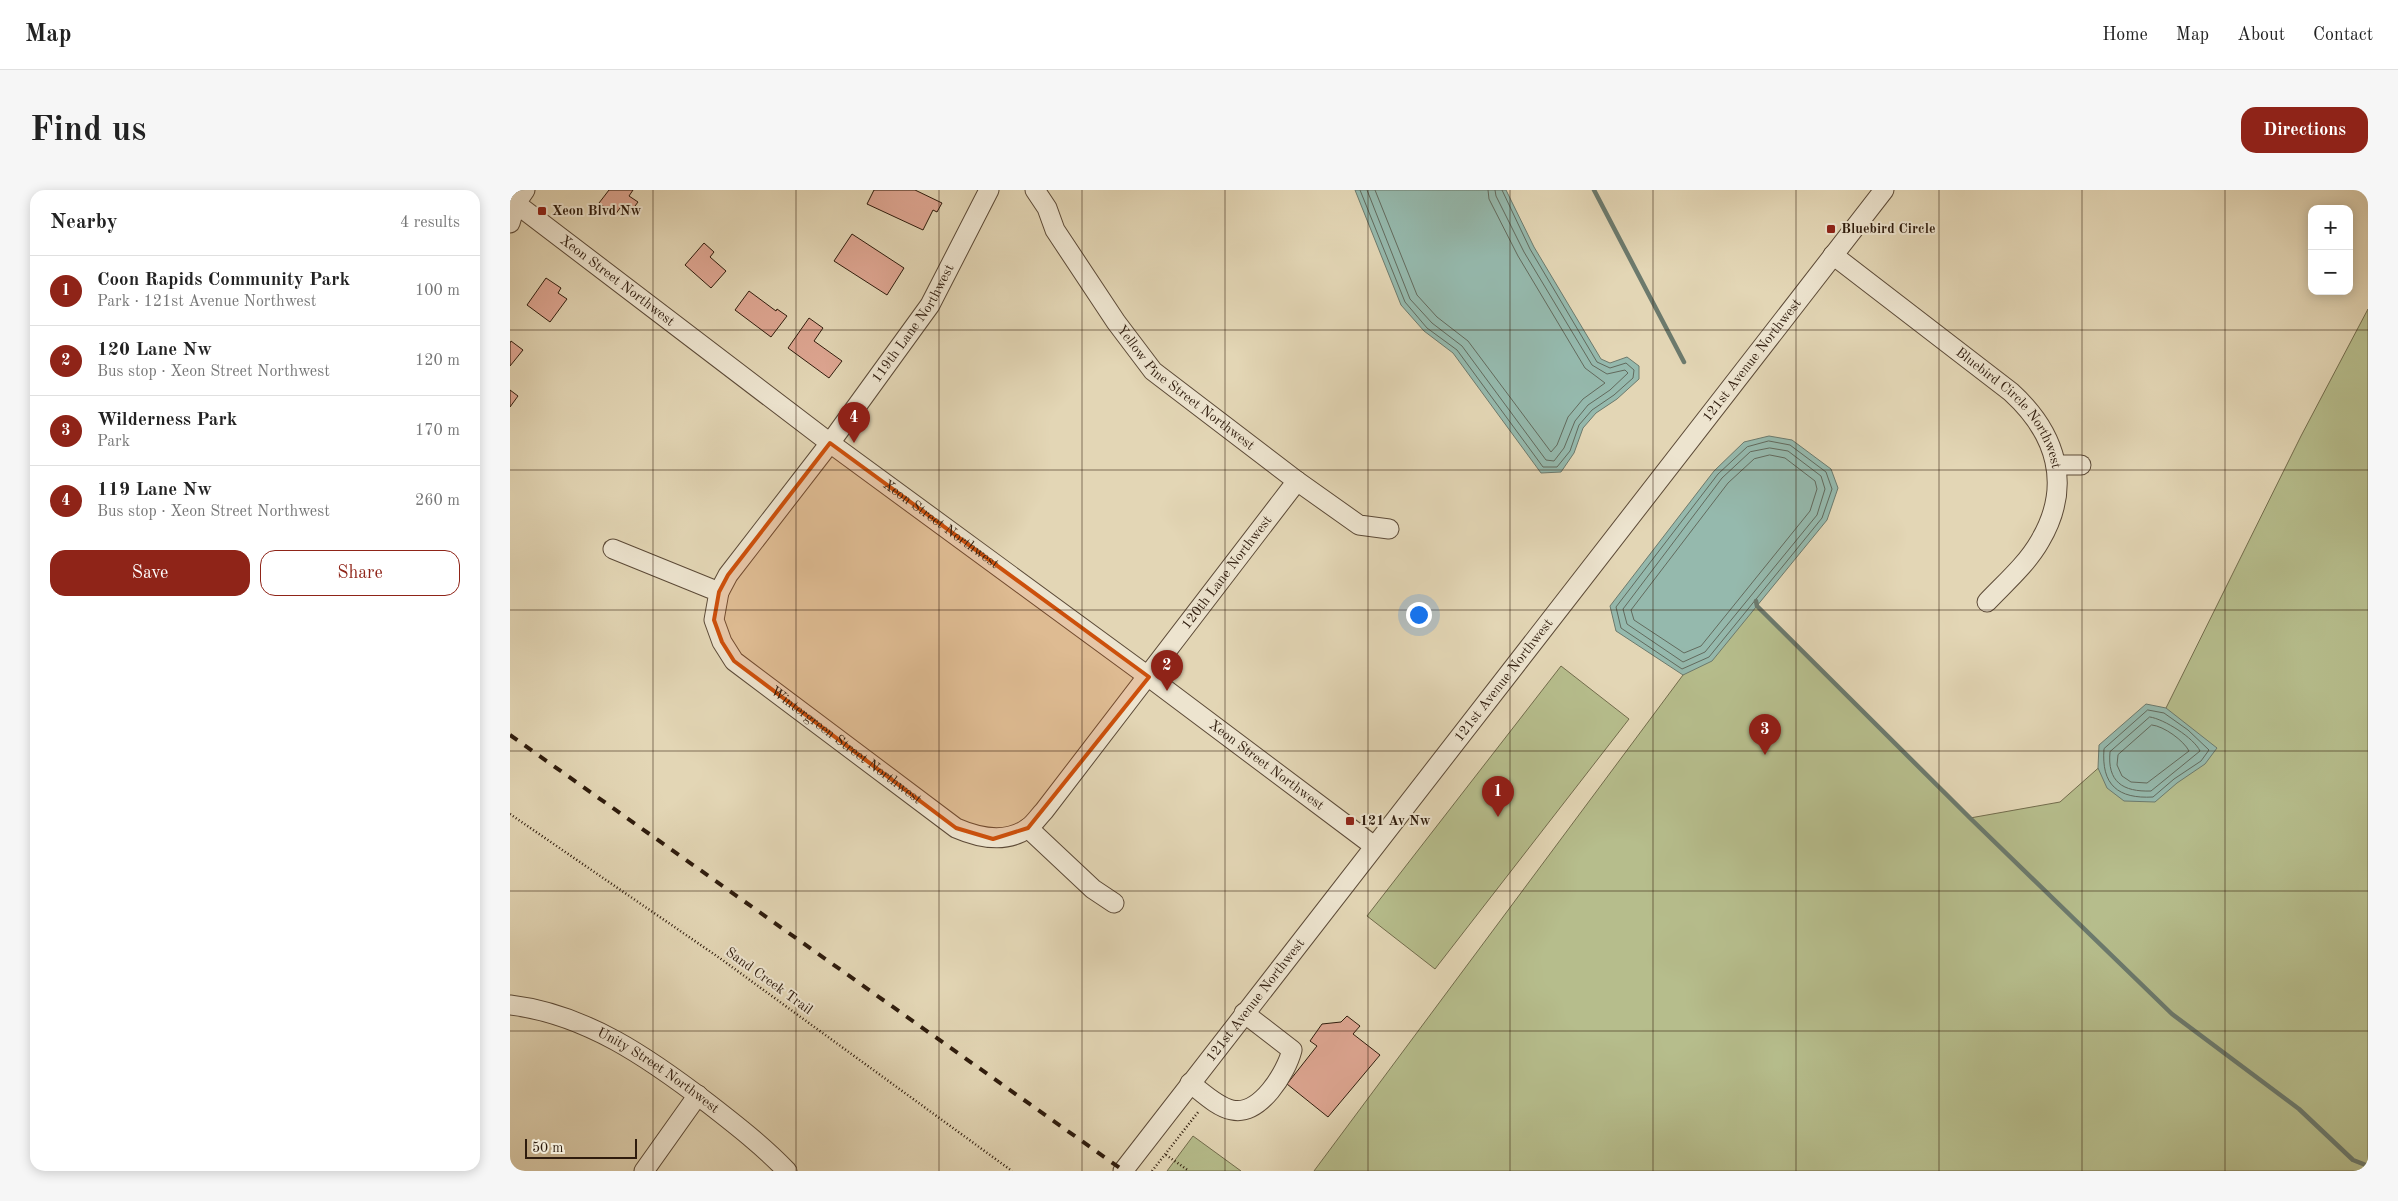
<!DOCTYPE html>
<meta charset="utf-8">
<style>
:root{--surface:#fff;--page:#f6f6f6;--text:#222;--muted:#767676;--line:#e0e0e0;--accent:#8f2418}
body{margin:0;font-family:"Old Standard TT",serif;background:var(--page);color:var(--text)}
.controls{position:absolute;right:15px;top:15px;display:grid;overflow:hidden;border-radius:10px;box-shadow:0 2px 12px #0003}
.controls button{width:45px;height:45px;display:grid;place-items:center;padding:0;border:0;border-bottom:1px solid var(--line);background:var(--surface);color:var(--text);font:25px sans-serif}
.scale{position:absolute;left:15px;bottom:12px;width:112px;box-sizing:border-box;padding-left:5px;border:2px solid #2f1c0d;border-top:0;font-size:14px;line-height:18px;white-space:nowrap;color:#2f1c0d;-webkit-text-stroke:4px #ede4cf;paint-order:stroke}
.you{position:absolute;left:908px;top:424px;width:18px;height:18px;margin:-12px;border:4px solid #fff;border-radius:50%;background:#1a73e8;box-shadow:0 0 0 8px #1a73e833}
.badge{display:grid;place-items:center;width:32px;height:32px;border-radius:50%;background:var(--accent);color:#fff;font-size:16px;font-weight:700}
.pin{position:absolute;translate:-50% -41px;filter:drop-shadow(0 1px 2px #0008)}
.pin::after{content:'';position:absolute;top:26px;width:18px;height:15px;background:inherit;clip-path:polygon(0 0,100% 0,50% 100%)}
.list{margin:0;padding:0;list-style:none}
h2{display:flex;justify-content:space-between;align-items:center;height:65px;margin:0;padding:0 20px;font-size:21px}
h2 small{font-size:16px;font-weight:400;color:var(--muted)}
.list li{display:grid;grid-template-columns:32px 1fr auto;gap:15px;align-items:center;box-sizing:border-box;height:70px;padding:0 20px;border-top:1px solid var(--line)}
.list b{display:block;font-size:19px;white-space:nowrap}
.list p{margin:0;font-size:16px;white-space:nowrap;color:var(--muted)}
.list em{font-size:16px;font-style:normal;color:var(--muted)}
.actions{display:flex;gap:10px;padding:15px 20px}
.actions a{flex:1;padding:11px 0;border:1px solid var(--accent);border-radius:15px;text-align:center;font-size:18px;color:var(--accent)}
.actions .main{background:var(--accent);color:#fff}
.map{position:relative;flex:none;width:1858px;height:981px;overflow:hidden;border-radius:15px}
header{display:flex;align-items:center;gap:30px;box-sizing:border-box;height:70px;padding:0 25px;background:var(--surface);border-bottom:1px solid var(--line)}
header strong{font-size:24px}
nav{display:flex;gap:28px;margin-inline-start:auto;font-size:18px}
.intro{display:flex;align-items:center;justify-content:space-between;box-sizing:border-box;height:120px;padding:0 30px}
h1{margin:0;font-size:35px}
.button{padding:12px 22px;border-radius:15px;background:var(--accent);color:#fff;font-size:18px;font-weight:700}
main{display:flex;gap:30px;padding:0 30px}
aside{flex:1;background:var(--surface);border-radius:15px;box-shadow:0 2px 12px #0003}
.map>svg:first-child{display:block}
.green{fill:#b6bd8c;stroke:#726c4c}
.water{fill:#95b9ad;stroke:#6c7a6d}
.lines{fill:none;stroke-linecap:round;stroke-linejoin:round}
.shore{stroke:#626a5d;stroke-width:1}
.stream{stroke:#6c7a6d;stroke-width:4.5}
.building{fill:#dea692;stroke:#2f1c0d}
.minor-casing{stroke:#5c4a37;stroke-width:21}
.path{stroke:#2f1c0d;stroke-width:2.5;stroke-dasharray:1 2.5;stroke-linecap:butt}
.minor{stroke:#ede4cf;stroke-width:19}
.rail{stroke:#2f1c0d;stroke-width:4;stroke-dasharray:9 9;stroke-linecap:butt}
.marked{fill:#cc500c;fill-opacity:0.2;stroke:#cc500c;stroke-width:4;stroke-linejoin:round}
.grid{fill:none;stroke:#2f1c0d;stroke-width:1;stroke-opacity:0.55}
.poi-dot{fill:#8f2418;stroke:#ede4cf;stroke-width:2}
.labels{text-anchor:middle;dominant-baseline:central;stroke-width:4;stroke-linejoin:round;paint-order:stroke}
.poi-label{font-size:14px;font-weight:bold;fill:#2f1c0d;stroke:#ede4cf;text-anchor:start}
.street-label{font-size:14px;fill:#2f1c0d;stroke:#ede4cf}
</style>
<header>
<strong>Map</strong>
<nav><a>Home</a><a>Map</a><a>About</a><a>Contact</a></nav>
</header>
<div class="intro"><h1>Find us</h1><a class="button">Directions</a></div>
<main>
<aside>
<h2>Nearby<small>4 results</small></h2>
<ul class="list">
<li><span class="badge">1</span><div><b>Coon Rapids Community Park</b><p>Park · 121st Avenue Northwest</p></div><em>100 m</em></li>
<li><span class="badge">2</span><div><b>120 Lane Nw</b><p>Bus stop · Xeon Street Northwest</p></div><em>120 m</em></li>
<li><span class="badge">3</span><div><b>Wilderness Park</b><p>Park</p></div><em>170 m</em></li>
<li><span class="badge">4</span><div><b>119 Lane Nw</b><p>Bus stop · Xeon Street Northwest</p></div><em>260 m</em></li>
</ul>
<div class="actions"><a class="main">Save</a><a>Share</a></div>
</aside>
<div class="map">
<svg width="1858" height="981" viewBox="0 0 1858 981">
<rect width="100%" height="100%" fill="#e3d6b5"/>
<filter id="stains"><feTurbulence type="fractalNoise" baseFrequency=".004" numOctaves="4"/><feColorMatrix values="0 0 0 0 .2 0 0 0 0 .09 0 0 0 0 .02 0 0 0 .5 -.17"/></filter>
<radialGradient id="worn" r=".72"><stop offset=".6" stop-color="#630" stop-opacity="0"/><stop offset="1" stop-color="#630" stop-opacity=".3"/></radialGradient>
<path class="green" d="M1858,119V981H804L1173,485L1247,416L1460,628L1550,612L1656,518L1791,246Z
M1051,476L1119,529L925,779L857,726Z
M683,946L731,981H657Z"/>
<path class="water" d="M845,0H996L1024,57L1091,169L1100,173L1117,167L1129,176V189L1107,209L1086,223L1073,238L1064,263L1051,282L1031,283L943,163L914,141L891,115Z
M1259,246L1282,250L1321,279L1328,298L1317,330L1202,471L1173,485L1106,441L1100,416L1204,281L1234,252Z
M1636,514L1656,518L1707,558L1695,574L1667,593L1645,612L1614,611L1597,598L1588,578L1589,555Z"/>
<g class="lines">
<path class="shore" d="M850,0L895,112L917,138L947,160L1033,277H1047L1060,261L1069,235L1082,220L1104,205L1123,188L1124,180L1116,173L1100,178L1087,172L1020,59L992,0
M857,0L900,109L922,133L952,156L1036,270L1044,271L1054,258L1065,231L1078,215L1100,200L1118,183L1115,180L1097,184L1082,175L1014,62L986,6L985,0
M865,0L907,105L927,127L958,151L1041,262L1047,255L1058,227L1073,209L1095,193L1075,178L1008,66L979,9L978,0
M1259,251L1280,255L1316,282L1322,299L1312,328L1199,467L1172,479L1111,438L1106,417L1208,284L1237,257Z
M1260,258L1278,261L1311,286L1315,299L1307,325L1195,462L1173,472L1117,434L1113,419L1212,288L1240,262Z
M1260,265L1275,268L1305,291L1307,299L1300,321L1191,456L1174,463L1124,430L1121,420L1218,293L1244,269Z
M1638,520L1654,523L1678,540L1699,560L1691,571L1664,589L1643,607C1608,609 1591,595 1594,559Z
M1640,527C1654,529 1684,548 1690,561L1641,601C1613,602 1597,592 1600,562Z
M1642,535C1654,536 1674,551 1679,561L1637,593L1621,592L1612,586L1607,575L1608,565Z"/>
<path class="stream" d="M1084,0L1174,172
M1246,411L1247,416L1460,628L1662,824L1789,919L1843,970L1858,976"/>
</g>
<path class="building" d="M99,0H123L119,6L128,12L119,24L110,18L105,25L89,13Z
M364,0H405L432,13L427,22L423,20L413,40L357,14Z
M342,44L394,78L377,105L324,71Z
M194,53L204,62L200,67L216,81L201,98L175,75Z
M36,88L51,98L48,103L57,109L40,132L17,115Z
M239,101L266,121L267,119L277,126L261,147L225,120Z
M299,128L313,138L304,151L332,171L319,188L278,158Z
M1,151L13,160L0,176V153Z
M0,200L8,206L0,217Z
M837,826L850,836L843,844L870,865L818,927L777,894L807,856L800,851L812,834L831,832Z"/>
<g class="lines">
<g class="minor-casing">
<g id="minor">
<path id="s1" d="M525,0L537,18L545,40L606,132L643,181L787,291L849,335L879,339"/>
<path id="s2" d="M0,9L320,253L639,487L864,656"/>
<path d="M0,33L6,13L15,0"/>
<path id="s3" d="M1323,65L1501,202C1546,243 1563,295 1530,351C1517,374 1495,393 1477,412"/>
<path d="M1546,275H1571"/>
<path id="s4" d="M103,359L209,402L204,430L212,452L224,471L446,638C469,648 496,654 518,638C524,634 529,626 534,621L787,291"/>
<path id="s5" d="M209,402L218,385L320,253L420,115L479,0"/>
<path d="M518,638L583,699L604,713"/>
<path id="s6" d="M0,815C76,824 139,868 199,914C226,935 253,956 277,981"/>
<path d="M680,893C692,902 707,917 722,920C750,926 776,883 782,860L734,823"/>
<path d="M134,981L188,905"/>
<path id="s7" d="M613,981L1374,0"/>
</g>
</g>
<path class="path" d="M0,624L211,769L502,981
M656,965L679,981
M642,981L689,921"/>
<use href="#minor" class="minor"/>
<path class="rail" d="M0,545L614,981"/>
</g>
<path class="marked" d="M320,253L639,487L518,638L483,649L446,638L224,471L212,452L204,430L209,402L218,385Z"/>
<path class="grid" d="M143,0V981M286,0V981M429,0V981M572,0V981M715,0V981M858,0V981M1000,0V981M1143,0V981M1286,0V981M1429,0V981M1572,0V981M1715,0V981M0,140H1858M0,280H1858M0,420H1858M0,561H1858M0,701H1858M0,841H1858"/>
<g class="poi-dot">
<rect x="27" y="16" width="10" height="10" rx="2.5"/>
<rect x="1316" y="34" width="10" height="10" rx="2.5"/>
<rect x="835" y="626" width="10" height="10" rx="2.5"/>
</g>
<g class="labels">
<g class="poi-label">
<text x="42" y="21">Xeon Blvd Nw</text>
<text x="1331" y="39">Bluebird Circle</text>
<text x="850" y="631">121 Av Nw</text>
</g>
<g class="street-label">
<text stroke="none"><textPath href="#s2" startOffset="135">Xeon Street Northwest</textPath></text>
<text stroke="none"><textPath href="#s5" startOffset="332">119th Lane Northwest</textPath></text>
<text stroke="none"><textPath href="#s7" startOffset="1026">121st Avenue Northwest</textPath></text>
<text stroke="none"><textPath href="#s1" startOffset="252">Yellow Pine Street Northwest</textPath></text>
<text stroke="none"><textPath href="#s3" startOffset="236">Bluebird Circle Northwest</textPath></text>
<text stroke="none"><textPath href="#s2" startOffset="540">Xeon Street Northwest</textPath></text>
<text stroke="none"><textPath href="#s4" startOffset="866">120th Lane Northwest</textPath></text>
<text stroke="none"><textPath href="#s7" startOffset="621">121st Avenue Northwest</textPath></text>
<text stroke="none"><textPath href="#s4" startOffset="329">Wintergreen Street Northwest</textPath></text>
<text stroke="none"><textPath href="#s2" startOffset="945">Xeon Street Northwest</textPath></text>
<text transform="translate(259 791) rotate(36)">Sand Creek Trail</text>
<text stroke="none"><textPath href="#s7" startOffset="216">121st Avenue Northwest</textPath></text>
<text stroke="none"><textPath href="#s6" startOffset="164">Unity Street Northwest</textPath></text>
</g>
</g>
<rect width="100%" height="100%" filter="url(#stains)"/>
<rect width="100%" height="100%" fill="url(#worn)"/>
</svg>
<div class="controls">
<button>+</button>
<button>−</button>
</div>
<div class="scale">50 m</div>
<div class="you"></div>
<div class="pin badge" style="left:988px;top:627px">1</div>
<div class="pin badge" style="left:657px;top:501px">2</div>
<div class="pin badge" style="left:1255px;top:565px">3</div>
<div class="pin badge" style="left:344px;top:253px">4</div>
</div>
</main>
